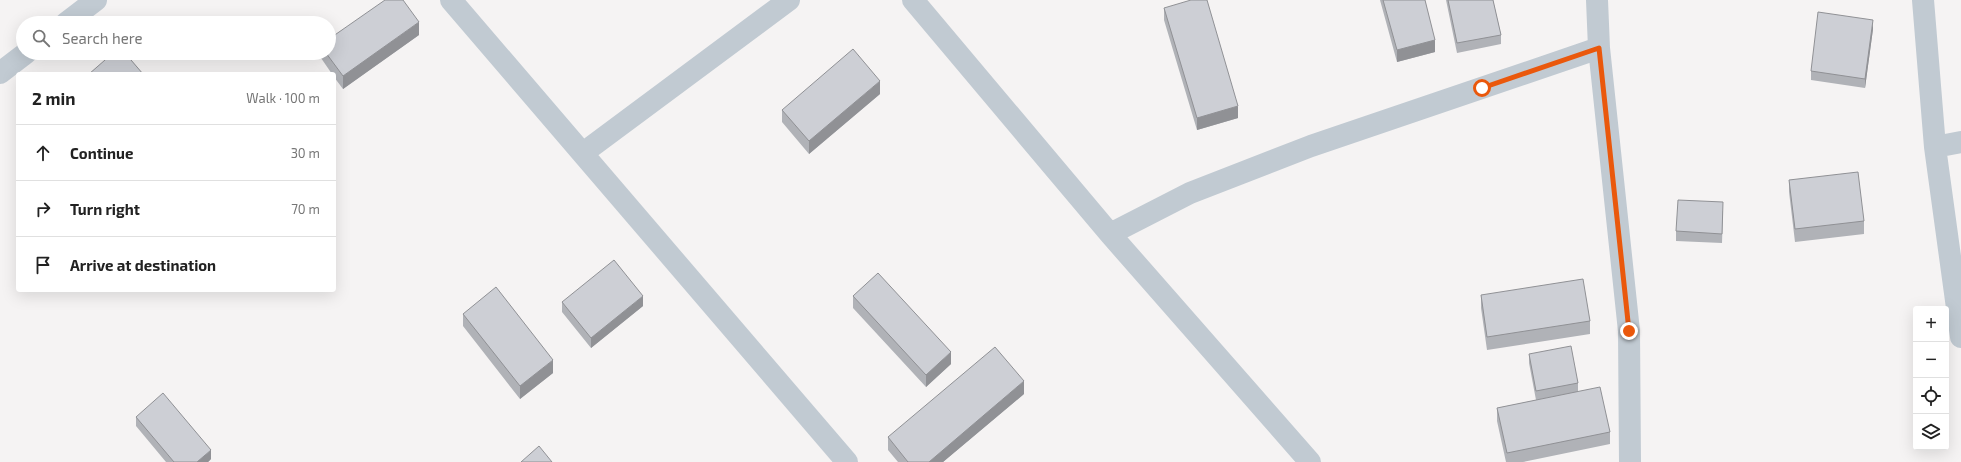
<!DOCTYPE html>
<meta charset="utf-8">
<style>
:root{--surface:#fff;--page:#f6f6f6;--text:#222;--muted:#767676;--line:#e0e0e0}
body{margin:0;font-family:"Exo 2",sans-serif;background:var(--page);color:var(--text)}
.controls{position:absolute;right:12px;bottom:12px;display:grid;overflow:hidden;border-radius:4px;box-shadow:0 4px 16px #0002}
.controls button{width:36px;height:36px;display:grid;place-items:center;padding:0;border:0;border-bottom:1px solid var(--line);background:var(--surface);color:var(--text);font:20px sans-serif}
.stop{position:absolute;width:12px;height:12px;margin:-9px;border:3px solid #ea580c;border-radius:50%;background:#fff}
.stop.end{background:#ea580c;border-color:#fff;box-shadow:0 1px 4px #0008}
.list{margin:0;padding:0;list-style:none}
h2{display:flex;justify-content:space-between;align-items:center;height:52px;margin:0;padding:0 16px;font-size:17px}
h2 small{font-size:13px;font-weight:400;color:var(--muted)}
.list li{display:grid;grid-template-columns:26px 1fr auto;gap:12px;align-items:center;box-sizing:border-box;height:56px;padding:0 16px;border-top:1px solid var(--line)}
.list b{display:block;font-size:15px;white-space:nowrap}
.list em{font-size:13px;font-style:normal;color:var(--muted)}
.icon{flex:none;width:22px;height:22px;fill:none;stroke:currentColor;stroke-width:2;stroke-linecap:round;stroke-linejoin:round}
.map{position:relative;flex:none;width:1961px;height:462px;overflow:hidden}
.search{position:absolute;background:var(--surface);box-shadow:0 4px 16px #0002;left:16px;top:16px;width:320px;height:44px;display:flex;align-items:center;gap:10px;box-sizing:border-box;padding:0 14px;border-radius:22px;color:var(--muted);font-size:15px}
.panel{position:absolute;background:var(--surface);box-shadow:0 4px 16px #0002;left:16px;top:72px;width:320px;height:220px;border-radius:4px}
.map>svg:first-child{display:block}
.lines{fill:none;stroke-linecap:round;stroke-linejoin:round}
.street{stroke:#c1cad2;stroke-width:22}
.wall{fill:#b0b2b7}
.shaded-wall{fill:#909195}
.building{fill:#cdcfd5;stroke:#909195}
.route{stroke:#ea580c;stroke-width:5}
</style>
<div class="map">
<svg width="1961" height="462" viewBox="0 0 1961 462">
<rect width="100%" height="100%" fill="#f5f3f3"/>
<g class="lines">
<path class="street" d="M451,0L847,462
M913,0L1110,234L1310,462
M1597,0L1599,48L1629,331L1630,462
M1923,0L1935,147L1961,337
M66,23L96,0
M0,73L26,53
M1935,147L1961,142
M583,153L789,0
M1110,234L1190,193L1311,146L1599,48"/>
</g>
<path class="wall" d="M1380,0H1425L1435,52L1397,62Z
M1446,0H1493L1501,35V44L1457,53Z
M1164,8L1238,118L1197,130L1164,20Z
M1873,29L1865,88L1811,80V71Z
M419,35L343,89L334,77V74H332L321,58V53H329Z
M880,94L809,154L782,122V110Z
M1789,180L1864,221V234L1795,242L1789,192Z
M1723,211L1722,243L1676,241V231Z
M1481,295L1590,321V334L1487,350L1481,308Z
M853,296L951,364L926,387L853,308Z
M562,302L643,306L591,348L562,312Z
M463,314L553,373L520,399L463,326Z
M1529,354L1578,383V392L1610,432V444L1523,462H1506L1497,421V408L1567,394L1536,400L1529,363Z
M1024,394L943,462H898L888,450V437Z
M136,417L211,459L208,462H166L136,426Z"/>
<path class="shaded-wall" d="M1873,20V29L1865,88V79Z
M419,22V35L343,89V76Z
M1435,40V52L1397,62V50Z
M880,81V94L809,154V141Z
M1238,106V118L1197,130V118Z
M643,296V306L591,348V338Z
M951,352V364L926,387V375Z
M553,360V373L520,399V386Z
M1024,381V394L943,462H929Z
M211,450V459L208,462H197Z"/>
<path class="building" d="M385,0H403L419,22L343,76L326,53H329V39Z
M1191,0H1207L1238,106L1197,118L1164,8Z
M1383,0H1425L1435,40L1397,50Z
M1448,0H1493L1501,35L1457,43Z
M1818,12L1873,20L1865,79L1811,71Z
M853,49L880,81L809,141L782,110Z
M113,53H125L143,74H89Z
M1858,172L1864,221L1795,229L1789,180Z
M1678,200L1723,202L1722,234L1676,231Z
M614,260L643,296L591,338L562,302Z
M878,273L951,352L926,375L853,296Z
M1583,279L1590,321L1487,337L1481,295Z
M496,287L553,360L520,386L463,314Z
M1571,346L1578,383L1536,391L1529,354Z
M995,347L1024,381L929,462H908L888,437Z
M1600,387L1610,432L1507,453L1497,408Z
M163,393L211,450L197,462H174L136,417Z
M539,446L552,462H521Z"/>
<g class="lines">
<path class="route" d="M1482,88L1599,48L1629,331"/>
</g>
</svg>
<div class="controls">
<button>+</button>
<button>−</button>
<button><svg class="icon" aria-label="locate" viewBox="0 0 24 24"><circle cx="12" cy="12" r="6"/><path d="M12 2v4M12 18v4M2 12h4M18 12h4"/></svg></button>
<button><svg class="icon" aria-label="layers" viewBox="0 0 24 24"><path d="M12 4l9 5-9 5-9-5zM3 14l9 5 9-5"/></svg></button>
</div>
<div class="stop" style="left:1482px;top:88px"></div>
<div class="stop end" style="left:1629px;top:331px"></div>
<div class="search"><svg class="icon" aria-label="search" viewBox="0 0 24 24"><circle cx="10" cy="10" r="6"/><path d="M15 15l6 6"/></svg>Search here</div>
<section class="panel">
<h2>2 min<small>Walk · 100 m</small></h2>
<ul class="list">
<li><svg class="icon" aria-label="ahead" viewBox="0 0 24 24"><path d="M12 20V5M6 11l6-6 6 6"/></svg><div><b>Continue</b></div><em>30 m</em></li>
<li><svg class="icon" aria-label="right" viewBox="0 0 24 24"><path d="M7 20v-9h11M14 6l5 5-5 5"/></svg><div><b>Turn right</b></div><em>70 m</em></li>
<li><svg class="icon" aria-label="arrive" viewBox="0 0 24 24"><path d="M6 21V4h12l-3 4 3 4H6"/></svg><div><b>Arrive at destination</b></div></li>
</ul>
</section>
</div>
